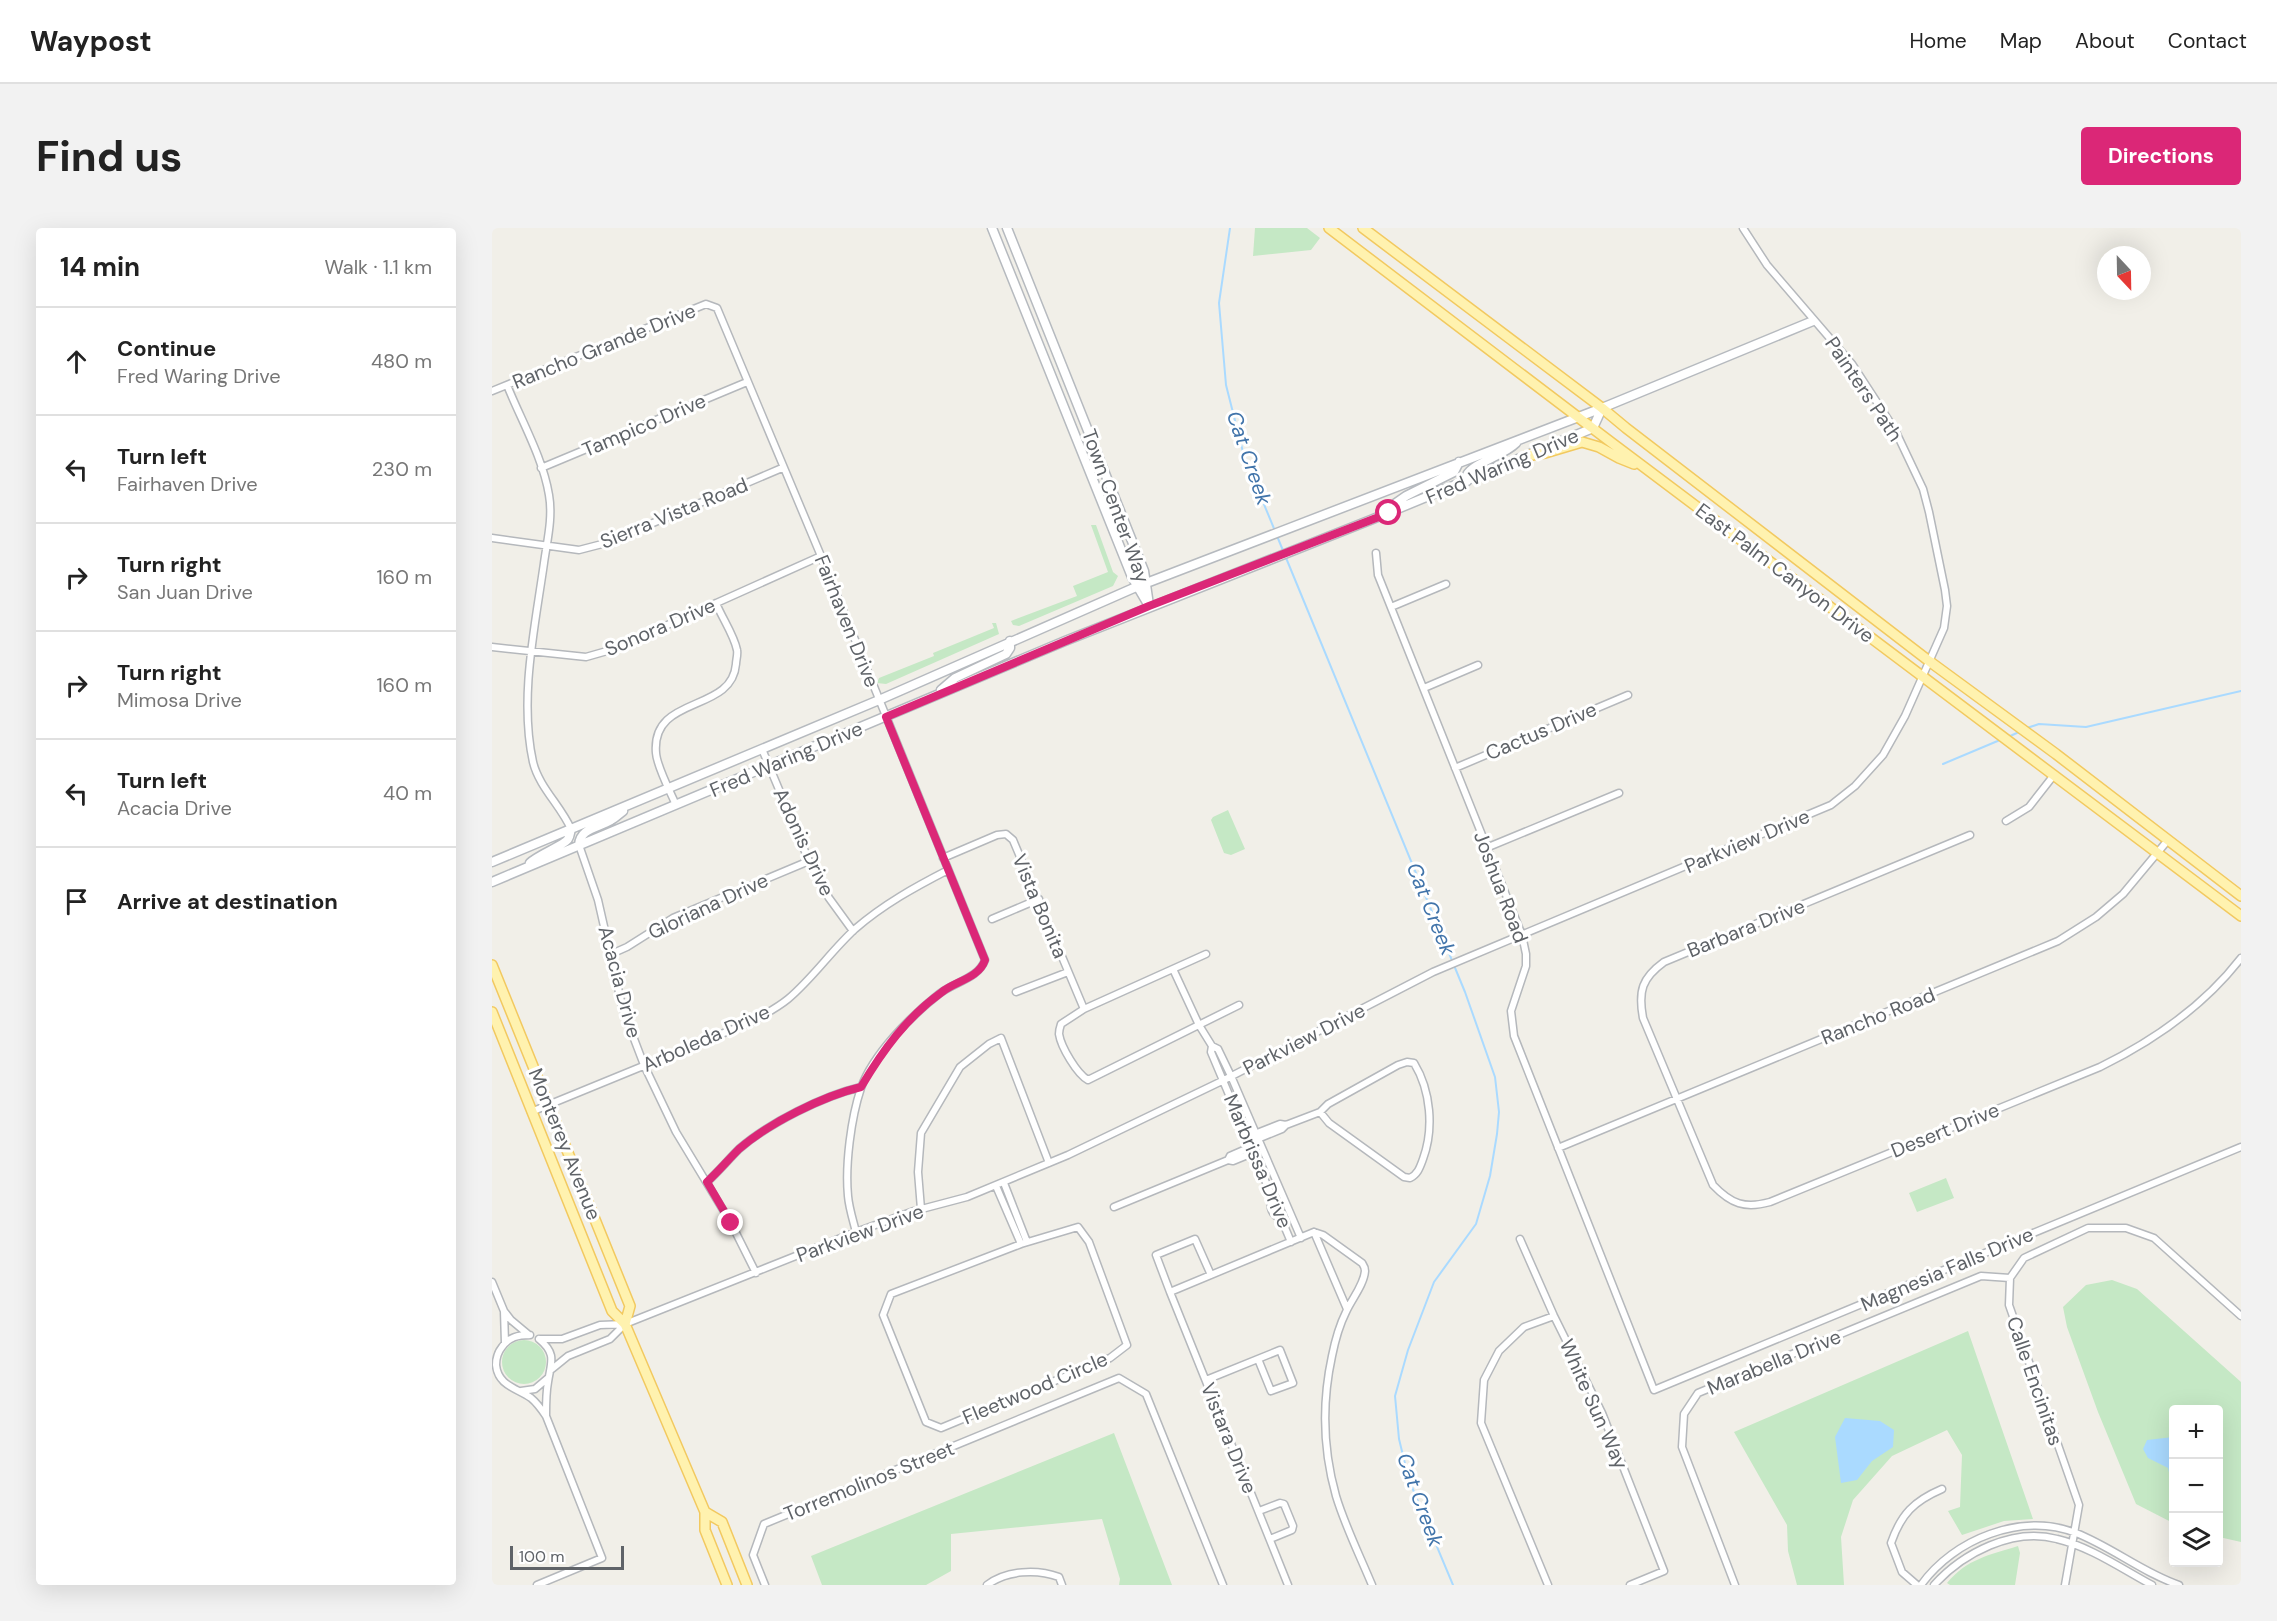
<!DOCTYPE html>
<meta charset="utf-8">
<style>
:root{--surface:#fff;--page:#f2f2f2;--text:#222;--muted:#767676;--line:#e0e0e0;--accent:#db2777}
body{margin:0;font-family:"DM Sans",sans-serif;background:var(--page);color:var(--text)}
.controls{position:absolute;right:18px;bottom:18px;display:grid;overflow:hidden;border-radius:6px;box-shadow:0 6px 24px #0002}
.controls button{width:54px;height:54px;display:grid;place-items:center;padding:0;border:0;border-bottom:2px solid var(--line);background:var(--surface);color:var(--text);font:30px sans-serif}
.compass{position:absolute;left:1605px;top:18px;width:54px;height:54px;border-radius:50%;background:var(--surface);box-shadow:0 6px 24px #0002;rotate:158deg}
.scale{position:absolute;left:18px;bottom:15px;width:114px;box-sizing:border-box;padding-left:6px;border:3px solid #5f6368;border-top:0;font-size:16px;line-height:21px;white-space:nowrap;color:#5f6368;-webkit-text-stroke:4px #fff;paint-order:stroke}
.stop{position:absolute;width:18px;height:18px;margin:-14px;border:4px solid #db2777;border-radius:50%;background:#fff}
.stop.end{background:#db2777;border-color:#fff;box-shadow:0 2px 6px #0008}
.list{margin:0;padding:0;list-style:none}
h2{display:flex;justify-content:space-between;align-items:center;height:78px;margin:0;padding:0 24px;font-size:26px}
h2 small{font-size:20px;font-weight:400;color:var(--muted)}
.list li{display:grid;grid-template-columns:39px 1fr auto;gap:18px;align-items:center;box-sizing:border-box;height:108px;padding:0 24px;border-top:2px solid var(--line)}
.list b{display:block;font-size:22px;white-space:nowrap}
.list p{margin:0;font-size:20px;white-space:nowrap;color:var(--muted)}
.list em{font-size:20px;font-style:normal;color:var(--muted)}
.icon{flex:none;width:33px;height:33px;fill:none;stroke:currentColor;stroke-width:2;stroke-linecap:round;stroke-linejoin:round}
.map{position:relative;flex:none;width:1749px;height:1357px;overflow:hidden;border-radius:6px}
header{display:flex;align-items:center;gap:36px;box-sizing:border-box;height:84px;padding:0 30px;background:var(--surface);border-bottom:2px solid var(--line)}
header strong{font-size:28px}
nav{display:flex;gap:33px;margin-inline-start:auto;font-size:21px}
.intro{display:flex;align-items:center;justify-content:space-between;box-sizing:border-box;height:144px;padding:0 36px}
h1{margin:0;font-size:42px}
.button{padding:15px 27px;border-radius:6px;background:var(--accent);color:#fff;font-size:21px;font-weight:700}
main{display:flex;gap:36px;padding:0 36px}
aside{flex:1;background:var(--surface);border-radius:6px;box-shadow:0 6px 24px #0002}
.map>svg:first-child{display:block}
.green{fill:#c5e8c5}
.water{fill:#aadaff}
.lines{fill:none;stroke-linecap:round;stroke-linejoin:round}
.stream{stroke:#aadaff;stroke-width:2}
.street-casing{stroke:#b5b8bc;stroke-width:9}
.secondary-casing{stroke:#b6babf;stroke-width:11}
.primary-casing{stroke:#f2c960;stroke-width:12}
.street{stroke:#fff;stroke-width:6}
.secondary{stroke:#fff;stroke-width:8}
.primary{stroke:#fff2af;stroke-width:9}
.route{stroke:#db2777;stroke-width:8}
.labels{text-anchor:middle;dominant-baseline:central;stroke-width:6;stroke-linejoin:round;paint-order:stroke}
.street-label{font-size:20px;fill:#5f6368;stroke:#fff}
.water-label{font-size:21px;font-style:italic;fill:#4174aa;stroke:#fff}
</style>
<header>
<strong>Waypost</strong>
<nav><a>Home</a><a>Map</a><a>About</a><a>Contact</a></nav>
</header>
<div class="intro"><h1>Find us</h1><a class="button">Directions</a></div>
<main>
<aside>
<h2>14 min<small>Walk · 1.1 km</small></h2>
<ul class="list">
<li><svg class="icon" aria-label="ahead" viewBox="0 0 24 24"><path d="M12 20V5M6 11l6-6 6 6"/></svg><div><b>Continue</b><p>Fred Waring Drive</p></div><em>480 m</em></li>
<li><svg class="icon" aria-label="left" viewBox="0 0 24 24"><path d="M17 20v-9H6M10 6l-5 5 5 5"/></svg><div><b>Turn left</b><p>Fairhaven Drive</p></div><em>230 m</em></li>
<li><svg class="icon" aria-label="right" viewBox="0 0 24 24"><path d="M7 20v-9h11M14 6l5 5-5 5"/></svg><div><b>Turn right</b><p>San Juan Drive</p></div><em>160 m</em></li>
<li><svg class="icon" aria-label="right" viewBox="0 0 24 24"><path d="M7 20v-9h11M14 6l5 5-5 5"/></svg><div><b>Turn right</b><p>Mimosa Drive</p></div><em>160 m</em></li>
<li><svg class="icon" aria-label="left" viewBox="0 0 24 24"><path d="M17 20v-9H6M10 6l-5 5 5 5"/></svg><div><b>Turn left</b><p>Acacia Drive</p></div><em>40 m</em></li>
<li><svg class="icon" aria-label="arrive" viewBox="0 0 24 24"><path d="M6 21V4h12l-3 4 3 4H6"/></svg><div><b>Arrive at destination</b></div></li>
</ul>
</aside>
<div class="map">
<svg width="1749" height="1357" viewBox="0 0 1749 1357">
<rect width="100%" height="100%" fill="#f1efe8"/>
<path class="green" d="M763,0H815L828,10L819,22L761,28Z
M599,297H604L621,344L626,348L621,358L527,398L521,397L519,393L585,368L581,358L616,344Z
M500,395H504L507,406L394,456L385,455L387,450L442,428L441,425L502,400Z
M736,582L753,621L739,627L732,625L719,592L721,589Z
M1454,950L1462,970L1425,984L1417,965Z
M1620,1052L1645,1061L1749,1154V1314L1727,1309L1726,1182H1682L1681,1295L1644,1276L1606,1184L1575,1099L1571,1079L1594,1057Z
M1476,1103L1541,1291L1512,1293L1470,1307L1456,1283L1468,1279L1470,1227L1455,1202L1400,1228L1361,1272L1349,1309L1352,1357H1305L1296,1323L1295,1297L1242,1204Z
M10 1134a22 22 0 1 1 44 0a22 22 0 1 1-44 0Z
M622,1205L680,1357H627L628,1351L610,1291L459,1306V1343L434,1357H330L319,1328Z
M1526,1318L1528,1325L1523,1357H1458L1455,1355C1475,1331 1497,1327 1526,1318Z"/>
<path class="water" d="M1353,1190L1388,1193L1402,1202L1401,1219L1380,1233L1365,1252L1349,1255L1343,1209Z
M1681,1209L1682,1253H1679L1676,1240L1656,1230L1651,1221L1655,1212Z"/>
<g class="lines">
<path class="stream" d="M738,0L727,75L734,157L752,228L783,303
M785,308L973,764L1003,849L1007,884L1005,906L998,948L984,996L942,1054L916,1122L903,1168L907,1211L917,1252L961,1357
M1535,500L1547,496L1594,499L1749,463
M1516,509L1527,504
M1451,536L1508,512"/>
<g class="street-casing">
<path id="street" d="M15,157C29,192 51,230 57,267C61,290 55,313 52,335C43,399 27,470 41,534C47,559 69,578 79,601
M0,163L214,76L225,80L329,328L493,732C486,751 462,754 447,766C419,788 381,826 369,860C359,890 353,937 356,968C357,980 361,992 364,1004
M49,240L255,154
M0,310L87,322L114,315L290,240
M884,325L886,347L1030,707L1034,726V738L1019,783L1022,808L1162,1162L1749,919
M899,379L954,356
M0,419L94,429L122,421L329,328
M932,460L986,437
M270,521L317,633L337,670L361,703
M963,540L1136,467
M184,577C178,563 165,539 164,525C159,466 240,486 244,436C244,432 246,426 245,422C242,407 230,390 224,375
M1514,593L1537,579L1562,547
M1478,607L1172,734C1150,750 1146,763 1151,790L1221,957C1239,976 1253,981 1278,974L1608,839C1661,813 1712,778 1749,730
M87,617L106,672L131,782L152,837L184,904L239,995L264,1045
M994,620L1127,565
M451,630L505,607L514,606L521,612L592,781
M500,691L547,671
M714,726L592,781L569,796C568,799 567,802 567,806C569,819 585,846 596,852L747,777
M117,727L135,719L181,690L317,633
M681,741L707,797L720,818L726,821L739,848L809,1010
M524,764L576,744
M720,818L719,824L799,1014
M39,884L261,793C273,786 285,780 296,771C321,750 339,723 363,701C392,676 423,659 456,642
M755,909L788,896L794,897L828,884L837,895L912,949L918,950C926,946 928,939 931,931C942,901 939,863 922,835L915,834L906,837L836,876L828,884
M763,912L790,901L794,897
M1066,920L1566,713L1604,689L1631,666L1676,612
M736,932L738,928L761,918
M215,954C226,944 236,932 247,921C277,895 331,868 369,859
M512,955L535,1014
M504,958L529,1016
M781,970C776,979 780,988 789,990
M622,979L736,932L741,933L763,924
M429,981L426,944L429,905L468,839L497,816L509,810L557,935
M586,999L597,1014L635,1117L618,1130L449,1200L434,1194L391,1087L399,1066L529,1016Z
M822,1004L855,1081
M1028,1011L1062,1088L1110,1185L1172,1343L1138,1357
M0,1054L12,1083L13,1115
M678,1064L664,1027L703,1011L719,1047
M12,1083L19,1092L37,1107
M38,1107C26,1107 17,1109 10,1119C6,1124 4,1130 4,1137C6,1158 25,1160 39,1170C45,1175 50,1182 54,1188L110,1330L45,1357
M47,1111H70L108,1097L133,1096L364,1004L422,983L475,969L576,927L732,852L941,744L1339,577L1363,558L1391,527L1413,488L1452,400L1455,378L1453,362L1437,284L1431,261L1403,202L1360,136L1275,37L1251,0
M47,1111C65,1126 59,1134 56,1154C54,1165 54,1176 54,1187
M60,1141L76,1128L118,1111L133,1096
M714,1152L788,1122L801,1155L779,1163L766,1131
M29,1163L43,1161L56,1150
M767,1283L788,1275L792,1276L801,1298L800,1302L778,1311
M273,1357L261,1327L272,1296L627,1150L654,1166L731,1357
M495,1357C515,1342 545,1341 567,1349L570,1357
M796,1357L678,1064L822,1004L831,1007L870,1035C872,1038 873,1039 873,1043C872,1057 859,1072 854,1084C847,1098 843,1113 840,1128C830,1174 831,1222 844,1268C853,1298 868,1328 880,1357
M1056,1357L989,1195L992,1152L1007,1123L1032,1099L1062,1088
M1243,1357L1190,1219L1192,1186L1206,1165L1489,1048L1518,1050
M1425,1357L1410,1344L1399,1315C1409,1286 1422,1273 1450,1261
M1429,1357C1462,1311 1529,1284 1584,1305C1620,1319 1651,1345 1687,1357
M1442,1357C1471,1325 1521,1299 1565,1311C1599,1319 1630,1341 1660,1357
M1573,1357L1587,1277L1517,1077L1518,1050L1532,1030L1596,1000H1634L1662,1010L1749,1088"/>
</g>
<g class="secondary-casing">
<path id="secondary" d="M500,0L640,349L657,378
M515,0L652,343L657,377
M975,253V247C981,235 1011,228 1024,215
M897,285L904,275L914,268L962,244L967,234
M449,462L463,450L514,426L518,420V413
M87,617C88,600 106,600 119,592C123,590 127,586 131,583
M0,634L387,472L644,359L1110,180L1321,93
M38,635C46,627 73,617 76,611C78,608 78,604 79,601
M0,654L573,413L881,291L1101,200L1110,180"/>
</g>
<g class="primary-casing">
<path id="primary" d="M837,0L1120,215L1749,688
M871,0L1110,180L1134,200L1437,433L1564,526L1749,668
M1034,228L1053,225L1090,214L1107,219L1127,230L1142,236
M0,737L138,1078L133,1096
M0,784L120,1083L133,1096L213,1284V1302L235,1357
M213,1284L230,1294L255,1357"/>
</g>
<use href="#street" class="street"/>
<use href="#secondary" class="secondary"/>
<use href="#primary" class="primary"/>
</g>
<g class="lines">
<path class="route" d="M239,995L215,954C226,944 236,932 247,921C277,895 331,868 369,859C391,822 415,789 450,764C464,753 487,750 493,732L394,489L657,378L897,285"/>
</g>
<g class="labels">
<g class="street-label">
<text transform="translate(112 118) rotate(-22)">Rancho Grande Drive</text>
<text transform="translate(1372 161) rotate(56)">Painters Path</text>
<text transform="translate(152 197) rotate(-23)">Tampico Drive</text>
<text transform="translate(1010 238) rotate(-23)">Fred Waring Drive</text>
<text transform="translate(624 278) rotate(70)">Town Center Way</text>
<text transform="translate(182 285) rotate(-22)">Sierra Vista Road</text>
<text transform="translate(1293 345) rotate(37)">East Palm Canyon Drive</text>
<text transform="translate(355 393) rotate(68)">Fairhaven Drive</text>
<text transform="translate(168 399) rotate(-23)">Sonora Drive</text>
<text transform="translate(1049 503) rotate(-23)">Cactus Drive</text>
<text transform="translate(294 531) rotate(-23)">Fred Waring Drive</text>
<text transform="translate(1255 613) rotate(-23)">Parkview Drive</text>
<text transform="translate(312 614) rotate(65)">Adonis Drive</text>
<text transform="translate(1009 659) rotate(69)">Joshua Road</text>
<text transform="translate(216 678) rotate(-25)">Gloriana Drive</text>
<text transform="translate(548 678) rotate(67)">Vista Bonita</text>
<text transform="translate(1254 700) rotate(-22)">Barbara Drive</text>
<text transform="translate(128 754) rotate(75)">Acacia Drive</text>
<text transform="translate(1386 788) rotate(-22)">Rancho Road</text>
<text transform="translate(214 810) rotate(-24)">Arboleda Drive</text>
<text transform="translate(812 811) rotate(-27)">Parkview Drive</text>
<text transform="translate(1453 902) rotate(-22)">Desert Drive</text>
<text transform="translate(73 916) rotate(68)">Monterey Avenue</text>
<text transform="translate(766 933) rotate(67)">Marbrissa Drive</text>
<text transform="translate(368 1005) rotate(-20)">Parkview Drive</text>
<text transform="translate(1455 1041) rotate(-23)">Magnesia Falls Drive</text>
<text transform="translate(1282 1134) rotate(-22)">Marabella Drive</text>
<text transform="translate(1543 1153) rotate(71)">Calle Encinitas</text>
<text transform="translate(543 1160) rotate(-23)">Fleetwood Circle</text>
<text transform="translate(1102 1176) rotate(66)">White Sun Way</text>
<text transform="translate(737 1210) rotate(68)">Vistara Drive</text>
<text transform="translate(377 1253) rotate(-22)">Torremolinos Street</text>
</g>
<g class="water-label">
<text transform="translate(757 230) rotate(71)">Cat Creek</text>
<text transform="translate(939 681) rotate(68)">Cat Creek</text>
<text transform="translate(928 1272) rotate(70)">Cat Creek</text>
</g>
</g>
</svg>
<div class="controls">
<button>+</button>
<button>−</button>
<button><svg class="icon" aria-label="layers" viewBox="0 0 24 24"><path d="M12 4l9 5-9 5-9-5zM3 14l9 5 9-5"/></svg></button>
</div>
<svg class="compass" viewBox="-18 -18 36 36"><path d="M0-13l5 13h-10z" fill="#e53935"/><path d="M0 13l5-13h-10z" fill="#767676"/></svg>
<div class="scale">100 m</div>
<div class="stop" style="left:897px;top:285px"></div>
<div class="stop end" style="left:239px;top:995px"></div>
</div>
</main>
